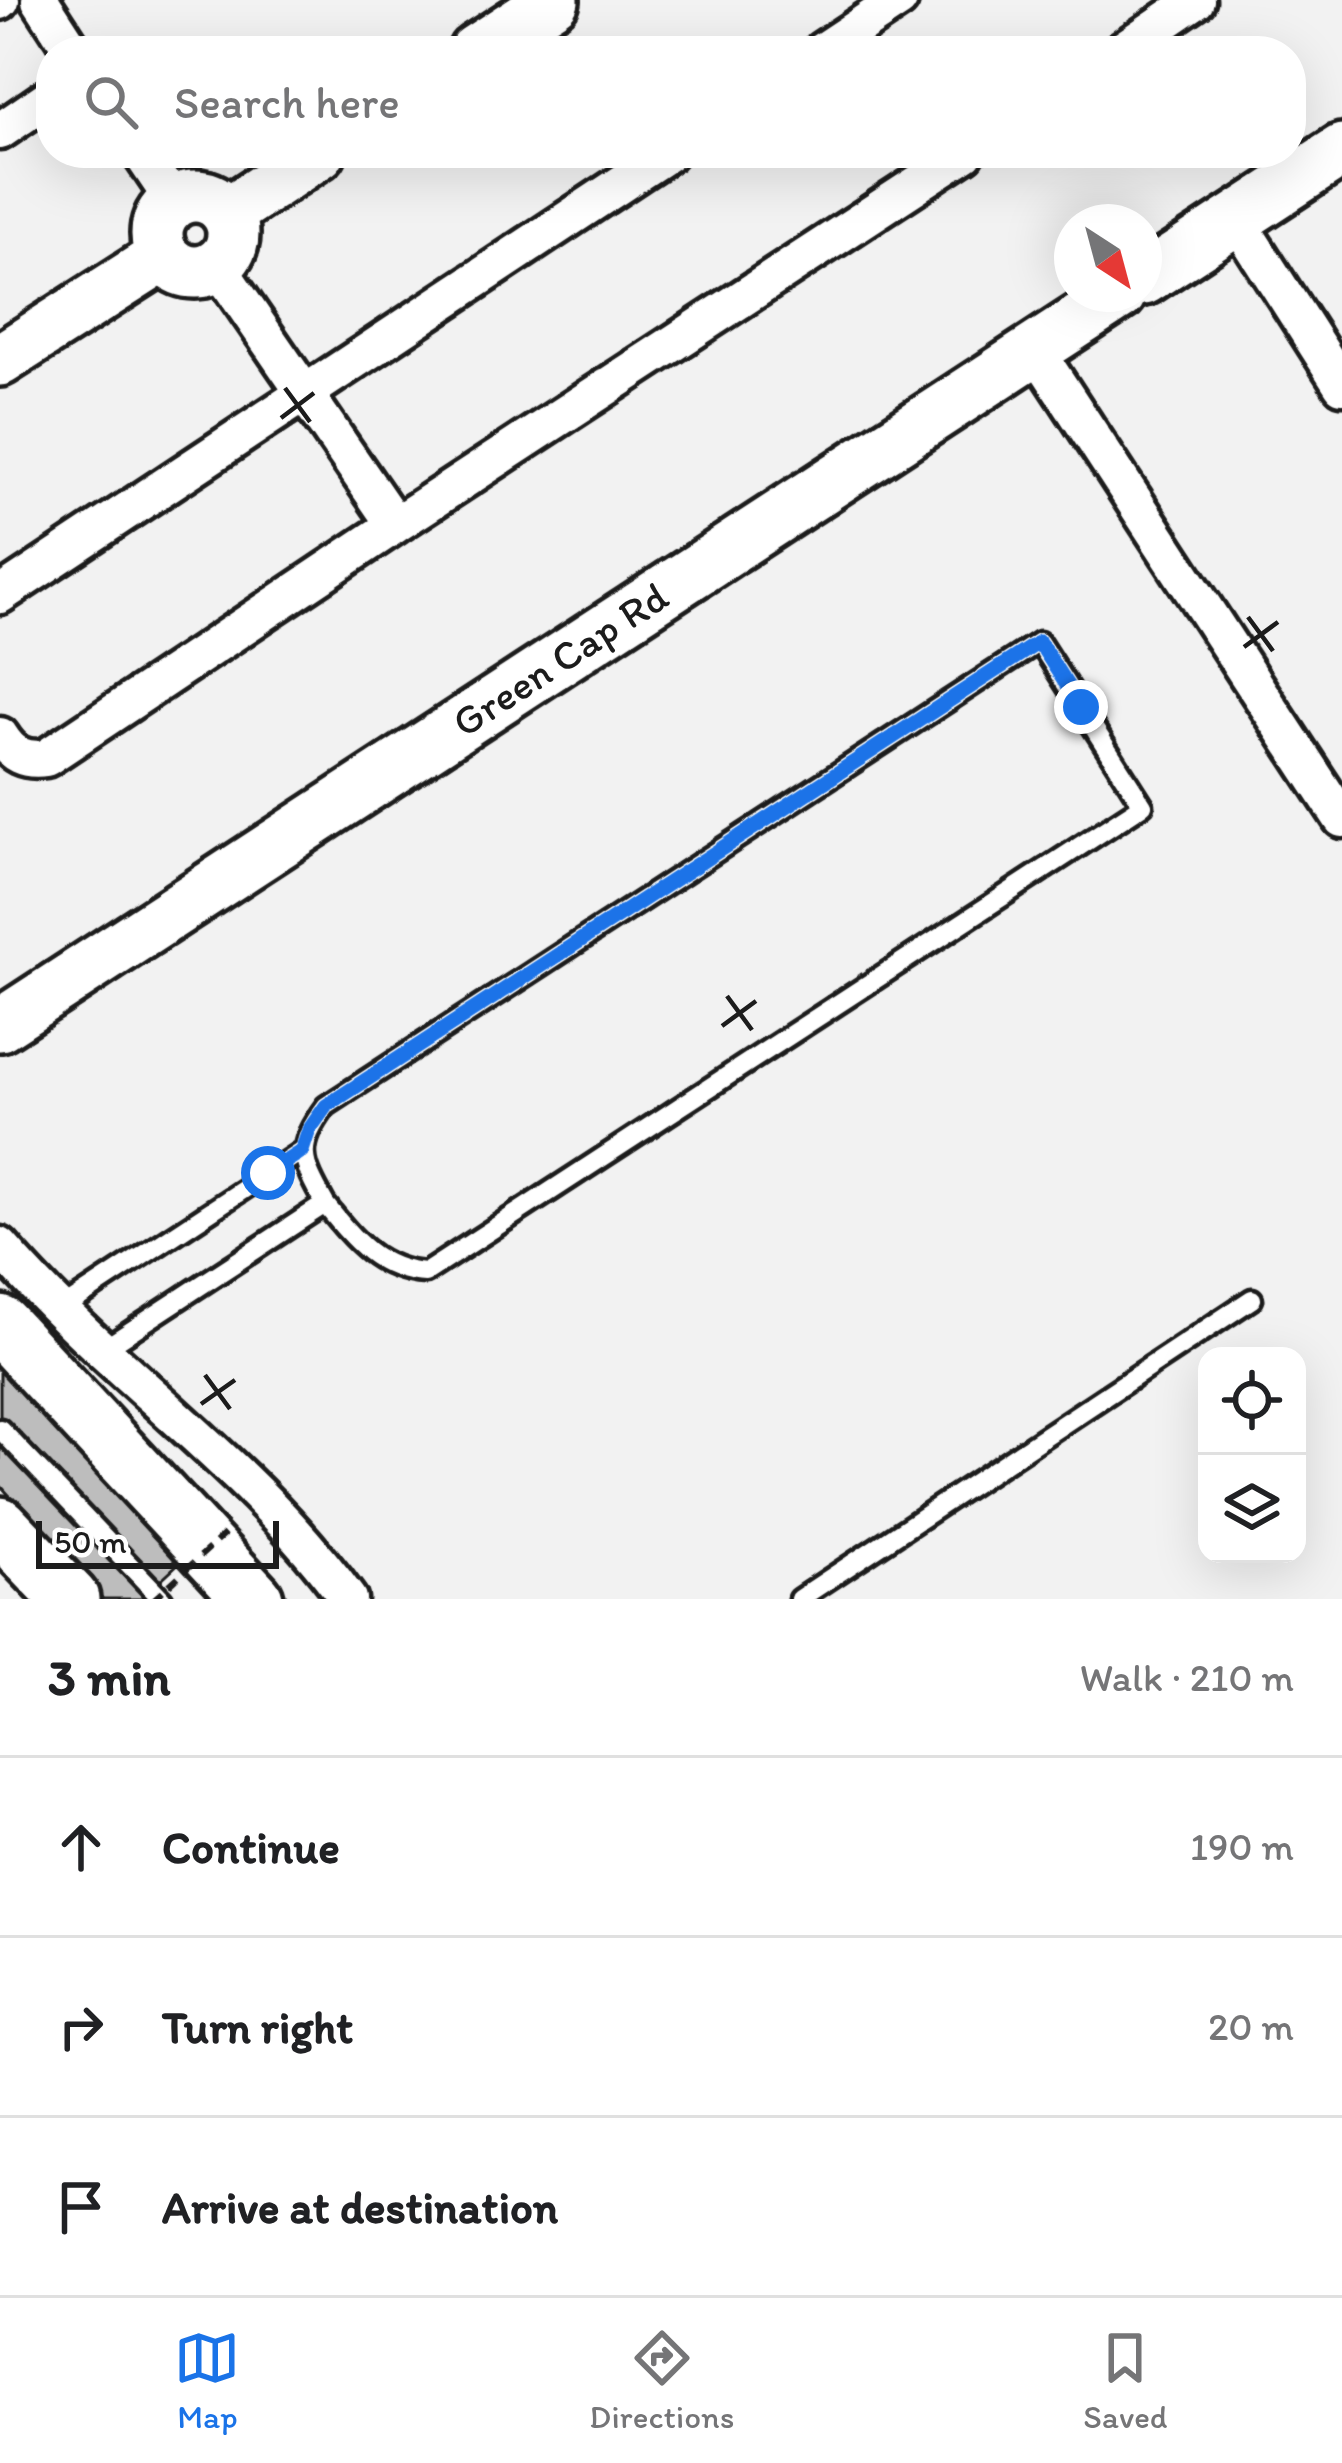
<!DOCTYPE html>
<meta charset="utf-8">
<style>
:root{--surface:#fff;--page:#f2f2f2;--text:#202124;--muted:#757577;--line:#e0e0e0;--accent:#1a73e8}
body{margin:0;font-family:Itim,sans-serif;background:var(--page);color:var(--text)}
.controls{position:absolute;right:36px;bottom:36px;display:grid;overflow:hidden;border-radius:24px;box-shadow:0 12px 48px #0002}
.controls button{width:108px;height:108px;display:grid;place-items:center;padding:0;border:0;border-bottom:3px solid var(--line);background:var(--surface);color:var(--text);font:60px sans-serif}
.compass{position:absolute;left:1054px;top:204px;width:108px;height:108px;border-radius:50%;background:var(--surface);box-shadow:0 12px 48px #0002;rotate:144deg}
.scale{position:absolute;left:36px;bottom:30px;width:243px;box-sizing:border-box;padding-left:12px;border:6px solid #1c1c1c;border-top:0;font-size:33px;line-height:42px;white-space:nowrap;color:#1c1c1c;-webkit-text-stroke:9px #fff;paint-order:stroke}
.stop{position:absolute;width:36px;height:36px;margin:-27px;border:9px solid #1a73e8;border-radius:50%;background:#fff}
.stop.end{background:#1a73e8;border-color:#fff;box-shadow:0 3px 12px #0008}
.list{margin:0;padding:0;list-style:none}
h2{display:flex;justify-content:space-between;align-items:center;height:156px;margin:0;padding:0 48px;font-size:51px}
h2 small{font-size:39px;font-weight:400;color:var(--muted)}
.list li{display:grid;grid-template-columns:78px 1fr auto;gap:36px;align-items:center;box-sizing:border-box;height:180px;padding:0 48px;border-top:3px solid var(--line)}
.list b{display:block;font-size:45px;white-space:nowrap}
.list em{font-size:39px;font-style:normal;color:var(--muted)}
.icon{flex:none;width:66px;height:66px;fill:none;stroke:currentColor;stroke-width:2;stroke-linecap:round;stroke-linejoin:round}
.map{position:relative;flex:none;width:1342px;height:1599px;overflow:hidden}
.search{position:absolute;background:var(--surface);box-shadow:0 12px 48px #0002;left:36px;right:36px;top:36px;height:132px;display:flex;align-items:center;gap:30px;box-sizing:border-box;padding:0 42px;border-radius:48px;color:var(--muted);font-size:45px}
.sheet{height:696px;background:var(--surface)}
nav{display:flex;justify-content:space-around;align-items:center;box-sizing:border-box;height:168px;border-top:3px solid var(--line);background:var(--surface);font-size:33px;color:var(--muted)}
nav a{display:grid;justify-items:center;gap:6px}
nav .on{color:var(--accent)}
.map>svg:first-child{display:block}
.building{fill:#bdbdbd;stroke:#1c1c1c;stroke-width:3}
.lines{fill:none;stroke-linecap:round;stroke-linejoin:round}
.lane-casing{stroke:#1c1c1c;stroke-width:27}
.street-casing{stroke:#1c1c1c;stroke-width:45}
.secondary-casing{stroke:#1c1c1c;stroke-width:60}
.primary-casing{stroke:#1c1c1c;stroke-width:66}
.lane{stroke:#fff;stroke-width:18}
.street{stroke:#fff;stroke-width:36}
.secondary{stroke:#fff;stroke-width:51}
.primary{stroke:#fff;stroke-width:57}
.path-bridge{stroke:#1c1c1c;stroke-width:6;stroke-dasharray:12 9;stroke-linecap:butt}
.route{stroke:#1a73e8;stroke-width:15}
.ticks{fill:none;stroke:#1c1c1c;stroke-width:4.5}
.labels{text-anchor:middle;dominant-baseline:central;stroke-width:9;stroke-linejoin:round;paint-order:stroke}
.street-label{font-size:42px;fill:#1c1c1c;stroke:#fff}
</style>
<div class="map">
<svg width="1342" height="1599" viewBox="0 0 1342 1599">
<rect width="100%" height="100%" fill="#f2f2f2"/>
<filter id="ink" filterUnits="userSpaceOnUse"><feTurbulence type="fractalNoise" baseFrequency=".00833" numOctaves="2"/><feDisplacementMap in="SourceGraphic" scale="24" xChannelSelector="R" yChannelSelector="G"/><feConvolveMatrix kernelMatrix="1 2 1 2 8 2 1 2 1" color-interpolation-filters="sRGB"/></filter>
<g filter="url(#ink)">
<path class="building" d="M0,1351L181,1561L140,1599H103L0,1485Z"/>
<g class="lines">
<g class="lane-casing">
<path id="lane" d="M60,1310L302,1151
M102,1350L325,1204C353,1239 377,1270 425,1273L1143,805L1039,642L326,1106C295,1148 301,1161 325,1204
M0,1429L162,1599
M799,1599L1252,1299"/>
</g>
<g class="street-casing">
<path id="street" d="M40,0L73,51
M0,1L1,0
M822,51L899,0
M1121,51L1196,0
M0,131L51,96
M141,153L174,202
M1236,219L1342,385
M1035,349L1342,819
M395,525L965,153
M0,595L668,153
M0,736C12,755 24,761 46,758L395,525L218,267
M0,1246C107,1371 252,1465 348,1599"/>
</g>
<g class="secondary-casing">
<path id="secondary" d="M475,51L553,0
M157 234a38 38 0 1 1 76 0a38 38 0 1 1-76 0Z
M228,213L319,153
M1144,279L1342,150
M0,360L163,256
M0,1025L1120,294"/>
</g>
<g class="primary-casing">
<path id="primary" d="M0,1325L254,1599
M0,1526L70,1599"/>
</g>
<use href="#lane" class="lane"/>
<use href="#street" class="street"/>
<use href="#secondary" class="secondary"/>
<use href="#primary" class="primary"/>
<path class="path-bridge" d="M154,1599L230,1529"/>
</g>
</g>
<g class="lines" filter="url(#ink)">
<path class="route" d="M268,1173L302,1151L309,1130L326,1106L1039,642L1081,707"/>
</g>
<path class="ticks" d="M285,388L310,422M281,418L314,393M1248,617L1273,651M1244,647L1278,622M727,996L752,1030M722,1026L756,1001M205,1375L230,1409M201,1404L235,1380"/>
<g class="labels">
<g class="street-label">
<text transform="translate(560 659) rotate(-33)">Green Cap Rd</text>
</g>
</g>
</svg>
<div class="controls">
<button><svg class="icon" aria-label="locate" viewBox="0 0 24 24"><circle cx="12" cy="12" r="6"/><path d="M12 2v4M12 18v4M2 12h4M18 12h4"/></svg></button>
<button><svg class="icon" aria-label="layers" viewBox="0 0 24 24"><path d="M12 4l9 5-9 5-9-5zM3 14l9 5 9-5"/></svg></button>
</div>
<svg class="compass" viewBox="-18 -18 36 36"><path d="M0-13l5 13h-10z" fill="#e53935"/><path d="M0 13l5-13h-10z" fill="#757577"/></svg>
<div class="scale">50 m</div>
<div class="stop" style="left:268px;top:1173px"></div>
<div class="stop end" style="left:1081px;top:707px"></div>
<div class="search"><svg class="icon" aria-label="search" viewBox="0 0 24 24"><circle cx="10" cy="10" r="6"/><path d="M15 15l6 6"/></svg>Search here</div>
</div>
<section class="sheet">
<h2>3 min<small>Walk · 210 m</small></h2>
<ul class="list">
<li><svg class="icon" aria-label="ahead" viewBox="0 0 24 24"><path d="M12 20V5M6 11l6-6 6 6"/></svg><div><b>Continue</b></div><em>190 m</em></li>
<li><svg class="icon" aria-label="right" viewBox="0 0 24 24"><path d="M7 20v-9h11M14 6l5 5-5 5"/></svg><div><b>Turn right</b></div><em>20 m</em></li>
<li><svg class="icon" aria-label="arrive" viewBox="0 0 24 24"><path d="M6 21V4h12l-3 4 3 4H6"/></svg><div><b>Arrive at destination</b></div></li>
</ul>
</section>
<nav>
<a class="on"><svg class="icon" aria-label="map" viewBox="0 0 24 24"><path d="M3 6l6-2 6 2 6-2v14l-6 2-6-2-6 2zM9 4v14M15 6v14"/></svg>Map</a>
<a><svg class="icon" aria-label="directions" viewBox="0 0 24 24"><path d="M12 3l9 9-9 9-9-9zM9 14v-3h6M13 9l2 2-2 2"/></svg>Directions</a>
<a><svg class="icon" aria-label="saved" viewBox="0 0 24 24"><path d="M7 4h10v16l-5-4-5 4z"/></svg>Saved</a>
</nav>
